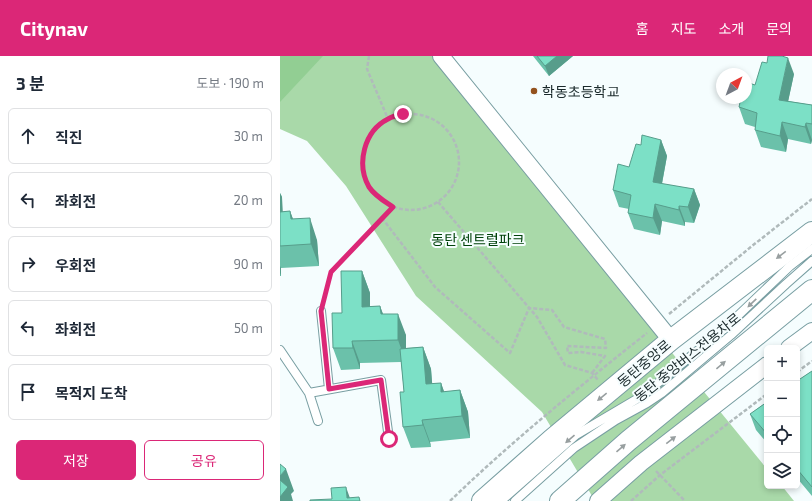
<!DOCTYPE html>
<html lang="ko">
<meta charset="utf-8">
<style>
:root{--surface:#fff;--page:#f2f2f3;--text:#1f2937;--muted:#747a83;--line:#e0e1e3;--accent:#db2777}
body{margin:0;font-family:"Exo 2","Noto Sans KR",sans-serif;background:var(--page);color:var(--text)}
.controls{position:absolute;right:12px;bottom:12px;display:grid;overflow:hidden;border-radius:6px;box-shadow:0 2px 6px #0003}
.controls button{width:36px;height:36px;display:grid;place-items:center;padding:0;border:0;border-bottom:1px solid var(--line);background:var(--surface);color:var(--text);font:20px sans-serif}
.compass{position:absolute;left:436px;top:12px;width:36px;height:36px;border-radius:50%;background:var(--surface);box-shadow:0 2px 6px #0003;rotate:41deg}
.stop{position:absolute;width:12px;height:12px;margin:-9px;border:3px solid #db2777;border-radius:50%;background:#fff}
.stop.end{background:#db2777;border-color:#fff;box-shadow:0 1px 4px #0008}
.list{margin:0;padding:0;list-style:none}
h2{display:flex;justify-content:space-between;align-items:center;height:52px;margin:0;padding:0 16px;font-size:17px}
h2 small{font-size:13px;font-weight:400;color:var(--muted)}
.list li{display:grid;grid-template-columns:26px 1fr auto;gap:12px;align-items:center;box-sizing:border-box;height:56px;margin:0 8px 8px;padding:0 8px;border:1px solid var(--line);border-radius:6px}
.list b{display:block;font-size:15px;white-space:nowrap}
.list em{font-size:13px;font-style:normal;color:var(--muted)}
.actions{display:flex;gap:8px;padding:12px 16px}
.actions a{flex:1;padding:9px 0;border:1px solid var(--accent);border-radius:6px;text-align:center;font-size:14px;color:var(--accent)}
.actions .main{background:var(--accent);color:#fff}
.icon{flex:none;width:22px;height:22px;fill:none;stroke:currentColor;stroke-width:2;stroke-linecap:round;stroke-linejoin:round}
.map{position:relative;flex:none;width:532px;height:445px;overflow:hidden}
header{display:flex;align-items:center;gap:24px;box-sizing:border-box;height:56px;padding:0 20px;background:var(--accent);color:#fff}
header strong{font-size:19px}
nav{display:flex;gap:22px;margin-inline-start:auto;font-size:14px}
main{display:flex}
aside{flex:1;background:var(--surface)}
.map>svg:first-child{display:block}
.green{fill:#a9d9a9}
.forest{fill:#92ce93}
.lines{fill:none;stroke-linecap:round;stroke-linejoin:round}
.service-casing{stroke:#789ea2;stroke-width:10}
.minor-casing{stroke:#789ea2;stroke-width:18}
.tertiary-casing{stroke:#789ea2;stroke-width:22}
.path{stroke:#b0babb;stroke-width:2.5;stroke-dasharray:4 2;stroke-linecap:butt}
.service{stroke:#fff;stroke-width:8}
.minor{stroke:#fff;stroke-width:16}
.tertiary{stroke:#fff;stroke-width:20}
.wall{fill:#6bc1aa}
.shaded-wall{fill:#579d8b}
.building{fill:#7ce0c6;stroke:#579d8b}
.oneway{fill:#989fa0}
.route{stroke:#db2777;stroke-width:5}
.poi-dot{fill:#93521e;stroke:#f5fdfe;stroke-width:1.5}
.labels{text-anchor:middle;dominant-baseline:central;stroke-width:4;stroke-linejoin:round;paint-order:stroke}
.poi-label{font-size:14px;fill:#1a292b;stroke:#f5fdfe;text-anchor:start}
.park-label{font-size:14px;fill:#00420a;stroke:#f5fdfe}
.street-label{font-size:14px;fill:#1a292b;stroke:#f5fdfe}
</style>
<header>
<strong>Citynav</strong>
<nav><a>홈</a><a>지도</a><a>소개</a><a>문의</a></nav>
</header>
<main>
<aside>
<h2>3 분<small>도보 · 190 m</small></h2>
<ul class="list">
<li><svg class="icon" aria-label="ahead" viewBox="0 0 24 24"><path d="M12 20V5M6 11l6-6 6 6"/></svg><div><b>직진</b></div><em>30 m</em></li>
<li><svg class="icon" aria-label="left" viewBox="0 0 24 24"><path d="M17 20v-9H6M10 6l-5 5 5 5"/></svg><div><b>좌회전</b></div><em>20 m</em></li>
<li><svg class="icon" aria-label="right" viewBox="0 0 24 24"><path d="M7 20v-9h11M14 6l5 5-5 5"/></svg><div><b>우회전</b></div><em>90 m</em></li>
<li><svg class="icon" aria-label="left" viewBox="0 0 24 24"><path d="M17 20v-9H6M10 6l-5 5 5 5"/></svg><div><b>좌회전</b></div><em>50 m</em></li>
<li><svg class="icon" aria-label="arrive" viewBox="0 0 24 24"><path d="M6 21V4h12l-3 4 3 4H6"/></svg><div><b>목적지 도착</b></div></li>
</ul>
<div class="actions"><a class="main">저장</a><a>공유</a></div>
</aside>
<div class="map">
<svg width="532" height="445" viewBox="0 0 532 445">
<rect width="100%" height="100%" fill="#f5fdfe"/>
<path class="green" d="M0,0H161L371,271L487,413V430H502L514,445H315L262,356L136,240L66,130L27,85L0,73Z"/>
<path class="forest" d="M0,0H43L0,46Z"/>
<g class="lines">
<g class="service-casing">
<path id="service" d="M41,255L49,333
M0,294L29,337L38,365
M29,337L101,324L109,383
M221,445L296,379L362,340L443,274L510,210L532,193
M235,445L294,392L336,364L367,347L382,337L451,279L506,228L532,205"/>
</g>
<g class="minor-casing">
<path id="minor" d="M161,0L391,284
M509,292L532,275
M318,445L361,407L487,309"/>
</g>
<g class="tertiary-casing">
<path id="tertiary" d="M202,445L271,384L391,284L532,176
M280,445L348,385L532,234"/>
</g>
<path class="path" d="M89,0L87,13L108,63
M83 106a48 48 0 1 1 96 0a48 48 0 1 1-96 0Z
M158,146L257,261L285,309L312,317L318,324
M102,162L155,231L230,297L249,252L272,254L284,271L325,283L326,292L287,290L288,297L301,296L325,300L312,317
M43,245L51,216L113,151
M389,258L472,190L532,143
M517,316L532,305
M376,415L405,445
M170,445C232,385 299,331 367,277
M351,445L380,419L487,338"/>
<use href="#service" class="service"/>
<use href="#minor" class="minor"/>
<use href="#tertiary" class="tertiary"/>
</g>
<path class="wall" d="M253,0H293L269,20Z
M514,18L508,45L532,49V84L531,88L508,83L506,96L481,91L475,74V71L465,68L459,51L475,29Z
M381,84L387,100L382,128L414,133L420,149L414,167L405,166V170L382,165L380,179L354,173L348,157L349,153L339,151L333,134L349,111L361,89Z
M0,137L2,141V156L10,155L13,163L37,184L39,210L1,212V220H0Z
M82,215L90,237V250H100L103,258L126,279V292L143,291L151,313L152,328L161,327L164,336L180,334L188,356L190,382L150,386L151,391L131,392L123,371L124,336L121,306L80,307V313L61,314L53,292L62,257Z
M532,315V440L517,422V325Z
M487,346V387L476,374L470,358Z"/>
<path class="shaded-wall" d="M277,0H293L269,20L265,10Z
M508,2L514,18L505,60L499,44Z
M502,66L508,83L506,96L500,80Z
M526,67L532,84L531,88L525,71Z
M381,84L387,100L379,143L373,126Z
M414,133L420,149L414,167L408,151Z
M0,137L2,141L4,178L0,167Z
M375,148L382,165L380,179L373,162Z
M399,150L405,166V170L399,154Z
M10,155L18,177L11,163Z
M30,162L37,184L39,210L31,188Z
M0,210L1,212V220L0,217Z
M82,215L90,237V272L82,251Z
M100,250L108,272L101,258Z
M118,258L126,279V306L118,284Z
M72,285L80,307V313L73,292Z
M143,291L151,313L154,350L146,328Z
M161,327L169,349L161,336Z
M180,334L188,356L190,382L182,360Z
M142,364L150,386L151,391L143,369Z
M6,413L14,435L11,438L13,445H0V420Z
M66,431L71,445L67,442Z"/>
<path class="building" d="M257,0H277L265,10Z
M488,0H502L508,2L499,44L532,49V68L526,67L525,71L502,66L500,80L475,74L477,57L459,51L461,42H466V26L475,29L482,6L487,7Z
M362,79L381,84L373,126L414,133L408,151L399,150V154L375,148L373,162L348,157L351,139L333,134L338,108L349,111L356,88L361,89Z
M10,155L11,163L30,162L31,188L0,190V156Z
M61,215H82V251L100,250L101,258H118V284L72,285L73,292H53L52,257H62Z
M143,291L146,328L161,327V336L180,334L182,360L142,364L143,369L123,371L120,336H124L120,293Z
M532,315V431L517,413V325Z
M487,346V378L470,358Z
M0,408L6,413L0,420Z
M0,424L8,431L0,441Z
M66,431L67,442L79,441L80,445H30V444L52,443L51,432Z"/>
<defs><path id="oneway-solid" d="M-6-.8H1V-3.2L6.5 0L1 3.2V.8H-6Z"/></defs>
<g class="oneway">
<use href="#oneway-solid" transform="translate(501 199) rotate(143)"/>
<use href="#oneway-solid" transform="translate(472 247) rotate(136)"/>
<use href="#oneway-solid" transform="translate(441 309) rotate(-40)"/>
<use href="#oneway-solid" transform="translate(322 341) rotate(141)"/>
<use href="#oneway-solid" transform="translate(290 383) rotate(139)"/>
<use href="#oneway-solid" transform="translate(391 384) rotate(-38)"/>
<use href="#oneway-solid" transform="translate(341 392) rotate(-41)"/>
</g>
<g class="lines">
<path class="route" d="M109,383L101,324L49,333L41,255L51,216L113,151C104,145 95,140 89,131C76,108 84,75 108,63C113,60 118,59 123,58"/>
</g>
<circle class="poi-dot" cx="254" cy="35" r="4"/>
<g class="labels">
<g class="poi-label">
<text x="262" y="35">학동초등학교</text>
</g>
<g class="park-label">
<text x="198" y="183">동탄 센트럴파크</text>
</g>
<g class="street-label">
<text transform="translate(407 301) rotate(-39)">동탄 중앙버스전용차로</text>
<text transform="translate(364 307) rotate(-40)">동탄중앙로</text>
</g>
</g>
</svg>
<div class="controls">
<button>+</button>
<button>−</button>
<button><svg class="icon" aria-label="locate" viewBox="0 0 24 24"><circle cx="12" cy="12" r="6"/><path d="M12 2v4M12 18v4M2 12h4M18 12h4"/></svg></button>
<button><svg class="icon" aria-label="layers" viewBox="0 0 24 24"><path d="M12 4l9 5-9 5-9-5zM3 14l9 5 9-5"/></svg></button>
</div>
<svg class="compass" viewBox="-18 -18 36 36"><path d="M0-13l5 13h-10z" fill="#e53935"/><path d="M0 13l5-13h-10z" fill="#747a83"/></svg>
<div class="stop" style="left:109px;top:383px"></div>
<div class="stop end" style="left:123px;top:58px"></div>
</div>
</main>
